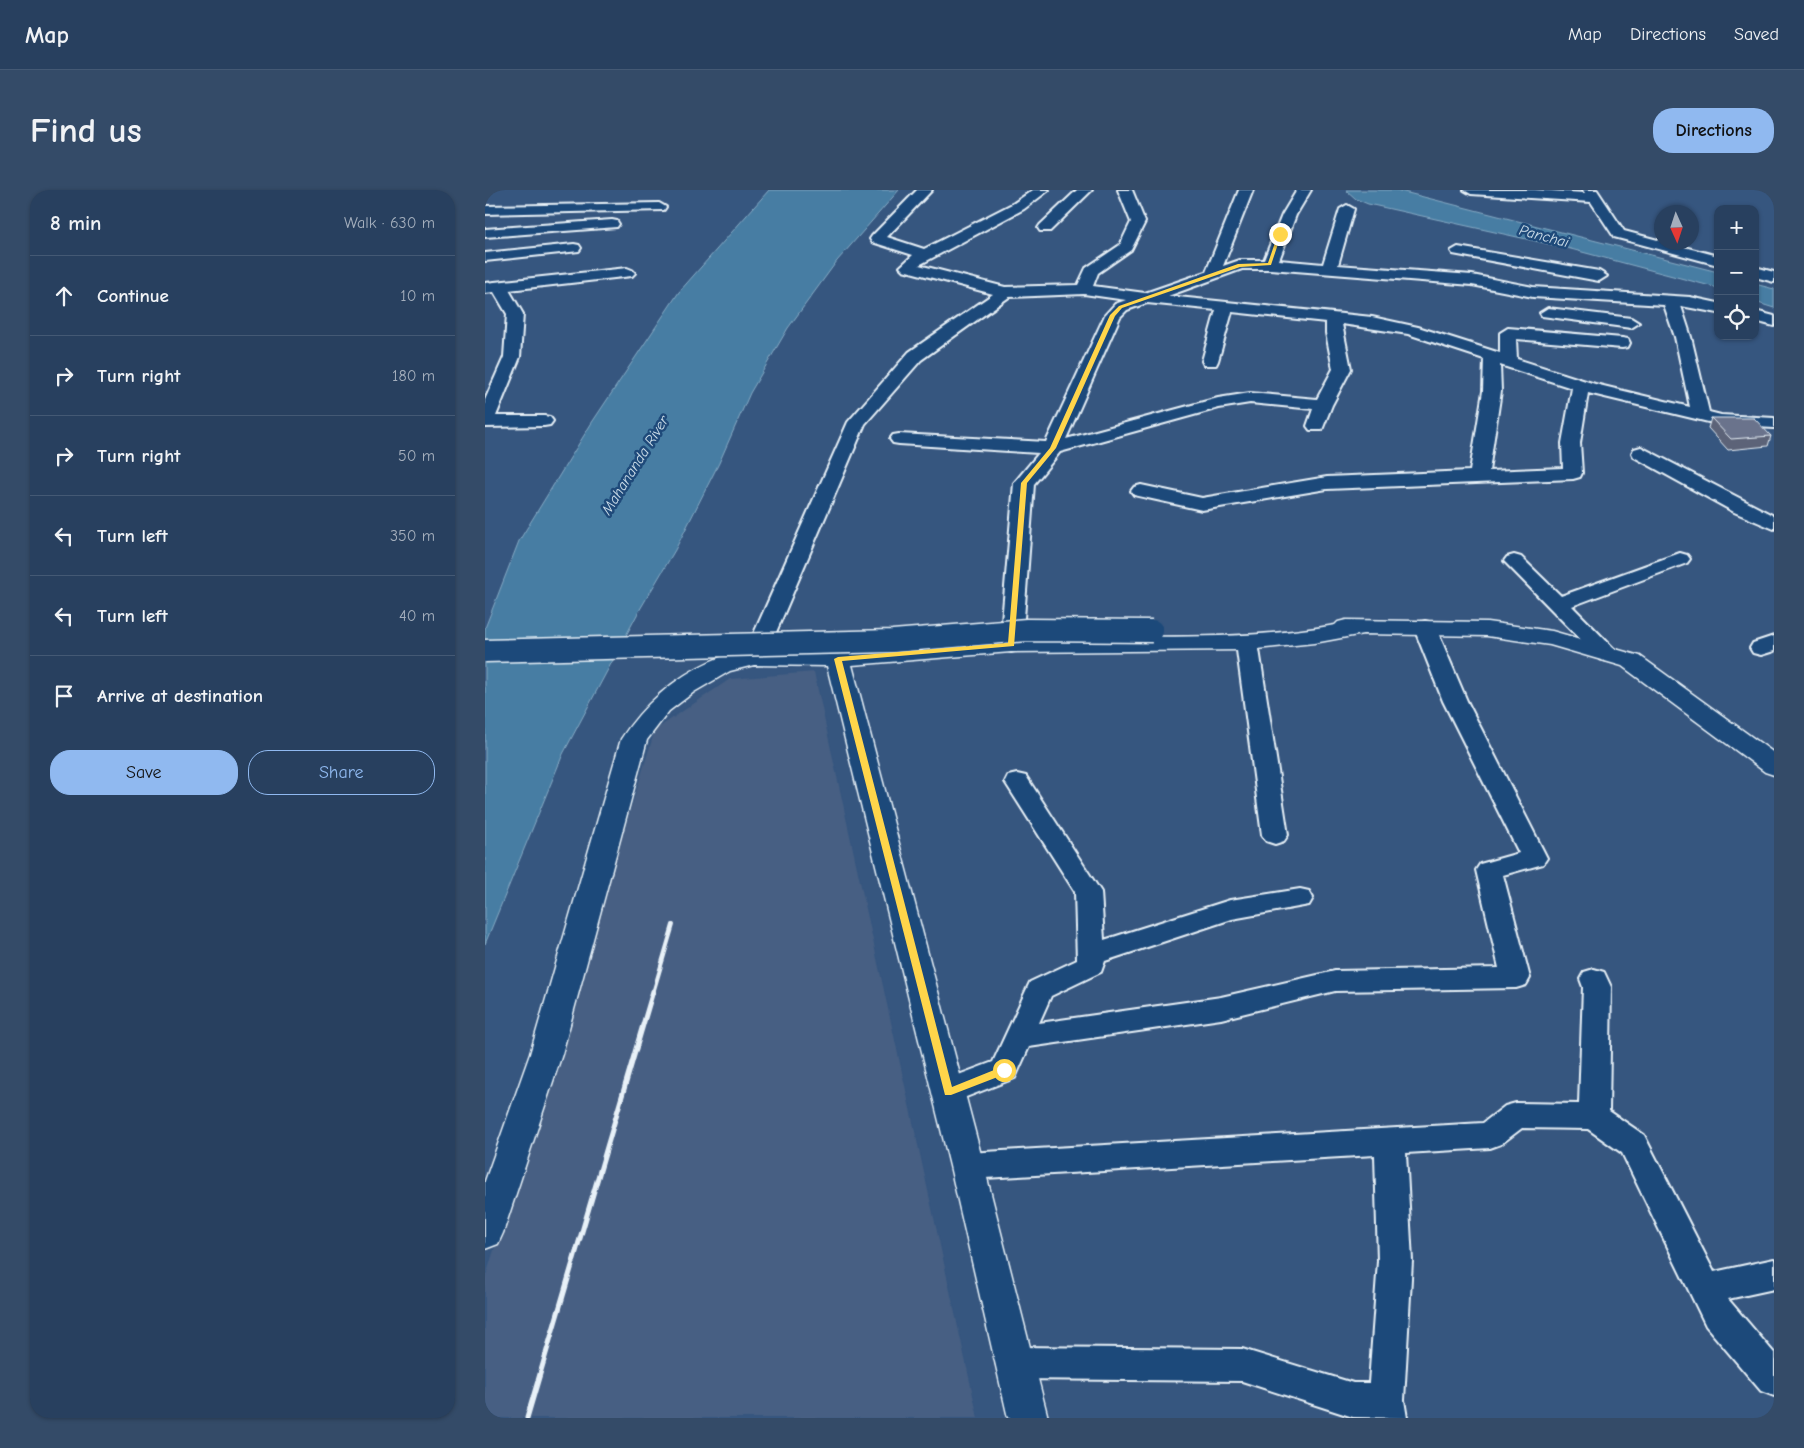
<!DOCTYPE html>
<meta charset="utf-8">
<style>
:root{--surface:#28405f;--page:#344b68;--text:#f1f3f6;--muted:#a5afbd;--line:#445974;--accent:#90b9f0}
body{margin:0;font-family:"Comic Neue",sans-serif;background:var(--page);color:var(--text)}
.controls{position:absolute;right:15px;top:15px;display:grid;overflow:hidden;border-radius:10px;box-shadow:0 1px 4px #0004}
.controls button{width:45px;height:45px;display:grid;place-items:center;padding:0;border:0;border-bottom:1px solid var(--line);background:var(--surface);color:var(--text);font:25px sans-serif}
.compass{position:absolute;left:1169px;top:15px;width:45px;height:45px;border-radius:50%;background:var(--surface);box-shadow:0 1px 4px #0004;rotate:177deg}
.stop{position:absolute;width:15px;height:15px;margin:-11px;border:4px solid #ffd54a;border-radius:50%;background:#fff}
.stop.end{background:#ffd54a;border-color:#fff;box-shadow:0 1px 5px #0008}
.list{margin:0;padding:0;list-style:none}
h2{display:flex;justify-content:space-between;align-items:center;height:65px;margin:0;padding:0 20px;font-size:21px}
h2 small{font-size:16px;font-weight:400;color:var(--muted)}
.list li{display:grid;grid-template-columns:32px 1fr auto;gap:15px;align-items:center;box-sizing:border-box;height:80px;padding:0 20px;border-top:1px solid var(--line)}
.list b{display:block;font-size:19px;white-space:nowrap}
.list em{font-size:16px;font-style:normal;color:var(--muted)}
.actions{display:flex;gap:10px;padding:15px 20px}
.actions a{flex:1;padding:11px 0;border:1px solid var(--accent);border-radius:20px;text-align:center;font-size:18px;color:var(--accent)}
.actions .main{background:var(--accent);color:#111}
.icon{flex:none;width:28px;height:28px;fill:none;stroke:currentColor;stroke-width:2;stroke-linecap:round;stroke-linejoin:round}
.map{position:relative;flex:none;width:1289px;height:1228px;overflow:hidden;border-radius:20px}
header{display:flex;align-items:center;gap:30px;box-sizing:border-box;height:70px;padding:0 25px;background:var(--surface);border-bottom:1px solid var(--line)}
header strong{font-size:24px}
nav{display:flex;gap:28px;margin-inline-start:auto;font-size:18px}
.intro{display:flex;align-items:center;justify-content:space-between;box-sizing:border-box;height:120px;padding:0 30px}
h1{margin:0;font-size:35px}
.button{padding:12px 22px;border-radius:20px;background:var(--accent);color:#111;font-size:18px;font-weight:700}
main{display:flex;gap:30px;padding:0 30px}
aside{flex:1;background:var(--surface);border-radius:20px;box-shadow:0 1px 4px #0004}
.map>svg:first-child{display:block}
.built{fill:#465f83}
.water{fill:#477da3;stroke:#87abc5}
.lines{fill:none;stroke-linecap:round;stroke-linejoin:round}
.street-casing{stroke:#e8f1f8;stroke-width:4}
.secondary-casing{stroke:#e8f1f8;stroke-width:3}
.street{fill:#1f4a7a;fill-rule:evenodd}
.secondary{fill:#1f4a7a;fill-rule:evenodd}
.rail-far1{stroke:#e8f1f8;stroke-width:4}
.rail{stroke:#e8f1f8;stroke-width:5}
.secondary-bridge-casing{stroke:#e8f1f8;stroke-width:25;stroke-linecap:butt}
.secondary-bridge{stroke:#1f4a7a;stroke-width:22}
.wall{fill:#5c6378;stroke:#e8f1f8}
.building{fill:#6b738c;stroke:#e8f1f8}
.route{fill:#ffd54a}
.labels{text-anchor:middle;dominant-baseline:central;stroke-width:5;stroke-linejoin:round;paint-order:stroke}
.far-water-label{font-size:15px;font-style:italic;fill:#d0e0eb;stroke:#1f4a7a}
</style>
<header>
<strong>Map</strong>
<nav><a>Map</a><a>Directions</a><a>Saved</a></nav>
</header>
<div class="intro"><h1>Find us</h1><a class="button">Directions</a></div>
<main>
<aside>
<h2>8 min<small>Walk · 630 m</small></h2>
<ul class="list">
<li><svg class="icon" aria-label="ahead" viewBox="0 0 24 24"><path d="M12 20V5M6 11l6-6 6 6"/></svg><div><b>Continue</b></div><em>10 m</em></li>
<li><svg class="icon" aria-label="right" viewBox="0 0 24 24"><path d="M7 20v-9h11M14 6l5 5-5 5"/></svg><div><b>Turn right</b></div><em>180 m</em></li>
<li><svg class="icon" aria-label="right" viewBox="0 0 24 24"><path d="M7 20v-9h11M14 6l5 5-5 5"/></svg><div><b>Turn right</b></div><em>50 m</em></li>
<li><svg class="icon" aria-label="left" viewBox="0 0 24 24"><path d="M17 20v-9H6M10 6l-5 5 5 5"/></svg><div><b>Turn left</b></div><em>350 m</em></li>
<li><svg class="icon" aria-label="left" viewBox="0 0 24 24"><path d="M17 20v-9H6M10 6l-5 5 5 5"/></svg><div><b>Turn left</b></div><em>40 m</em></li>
<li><svg class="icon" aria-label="arrive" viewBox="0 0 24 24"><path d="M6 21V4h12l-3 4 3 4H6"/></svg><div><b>Arrive at destination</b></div></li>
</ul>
<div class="actions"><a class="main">Save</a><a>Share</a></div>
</aside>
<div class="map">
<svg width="1289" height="1228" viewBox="0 0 1289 1228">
<rect width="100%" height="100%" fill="#36567f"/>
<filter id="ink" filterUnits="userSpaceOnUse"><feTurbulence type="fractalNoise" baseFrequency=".02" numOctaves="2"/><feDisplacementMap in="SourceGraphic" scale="10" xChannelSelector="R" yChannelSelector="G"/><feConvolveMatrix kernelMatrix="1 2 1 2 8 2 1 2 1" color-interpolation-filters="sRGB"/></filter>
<g filter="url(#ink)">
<path class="built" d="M329,482L493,1228H0V1089L170,540L245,489Z"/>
<path class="water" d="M284,0H414L352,71L303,138L265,203L234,273L190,360L154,421L78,564L0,754V438L34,351L106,234L194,102Z
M861,0H911L1233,82V98L1082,58L883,14L871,9Z
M1270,94L1289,99V118L1270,112Z"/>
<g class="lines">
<g class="street-casing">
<path id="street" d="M432,0H447L402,47L439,59L529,13L548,0H564L539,19L434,75L520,97L593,95L601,78L635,55L646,32L633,0H647L660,32L646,60L613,83L608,96L660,103L721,82L754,0H768L738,76L755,70H779L797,25L812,0H826L811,25L794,70L838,74L855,19L862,15L869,19L853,75L987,85L1048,97L1205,107L1233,113V123L1196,116L1206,147L1224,222L1236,225L1289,228V238L1236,235L1103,203L1095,253L1097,283L1095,287L1088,289L842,299L717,320L649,305L646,301L649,297L656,295L717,308L842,287L985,281L998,201L999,169L923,144L857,134L866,179L847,215L837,240H825L822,236L828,219L765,213L734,218L575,262L549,294L537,455L534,460L526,462L518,460L515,455L529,293L554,263L414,254L408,253L405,249L408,245L414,244L561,252L620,125L630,114L641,110L599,104L524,107L436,170L380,234L280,468L277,473L269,475L261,473L258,468L363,232L424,162L508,104L418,80L415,77L428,65L387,52L385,49L387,46ZM757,79H785L987,95L1048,107L1179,115L1190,147L1205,217L1110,194L1032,169L1031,149L1137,158L1143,157L1145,153L1143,149L1137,148L1023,138L1015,143V163L933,137L887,127L683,106ZM662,113L731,120L717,171L719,175H731L733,171L747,122L841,132V143L848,179L832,209L765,203L733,208L581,249L635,127L642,120ZM1015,175L1087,198L1077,253L1078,278L1004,281L1016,201Z
M592,0H607L565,41H555L553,38L555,35Z
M979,0H1050L1100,3L1098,0H1112L1139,41L1233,66V75L1129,47L1106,12L986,4Z
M174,13L181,17L179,20L0,24V16Z
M127,30L132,31L134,34L132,37L0,47V39Z
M89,54L94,55L96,58L94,61L0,71V63Z
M973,57L1114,81L1122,86L1114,91L968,64L966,61Z
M1270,77L1289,82V92L1270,87Z
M142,78L147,80L150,83L147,86L24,100L38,124L35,167L11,226H59L65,227L68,231L65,235L59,236L0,237V210L19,167L22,124L9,102L0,103V93Z
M1063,118L1146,128L1154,133L1146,138L1057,126L1055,123Z
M1270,121L1289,126V136L1270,131Z
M1156,257L1289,326V339L1249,322L1149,267L1147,263L1149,259Z
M1195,363L1202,365L1205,369L1202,373L1087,416L1134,464L1131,469L1123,471L1115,469L1019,371L1022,367L1029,365L1036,367L1076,406Z
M940,431L948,433L951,438L982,511L1062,668L1058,674L1018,685L1045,788L1041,795L1031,798L850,801L736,829L544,857L530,888L463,914L452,911L448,902L452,893L508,872L545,792L592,770L590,702L520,592L523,586L532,584L541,586L616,702L619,750L745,710L815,699L824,701L828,708L824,715L747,729L620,771L616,782L566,806L554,833L736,807L850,781L1014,778L991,680L995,674L1034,663L958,511L929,438L932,433Z
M762,446L770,448L773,453L803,645L799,651L790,654L781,651L777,645L751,453L754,448Z
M1289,446V461L1276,465L1268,463L1265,458L1268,453Z
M1109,779L1119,782L1126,797L1124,921L1159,945L1229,1082L1289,1069V1099L1243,1109L1289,1163V1206L1276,1201L1221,1136L1137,963L1103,939L1037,938L1016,954L1005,958L921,963L927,1071L919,1210L922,1228L868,1227L757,1191L529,1189L517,1185L511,1173L517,1161L529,1157L757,1159L868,1193H884L893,1071L890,965L482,989L471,985L466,976L471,967L482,963L998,933L1020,916L1031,913L1094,914L1098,797L1095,789L1099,782Z"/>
</g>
<g class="secondary-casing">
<path id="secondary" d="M861,430L1002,432L1067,441L1155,466L1289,563V585L1280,582L1137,476L1065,455L1002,446L878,444L829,453L762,460L526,462L367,475L499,976L563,1228H523L465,976L342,476L269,475L245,481L209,502L184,521L162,550L77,864L18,1043L13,1054L0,1059V991L45,864L136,549C158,515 189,488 226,471C265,453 312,463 353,462C411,459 469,450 526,448C634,443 744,454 850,435L853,432Z"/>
</g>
<use href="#street" class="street"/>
<use href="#secondary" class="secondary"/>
<path class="rail-far1" d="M168,803L188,735"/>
<path class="rail" d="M42,1228L168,801"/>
<g class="secondary-bridge-casing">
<path id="secondary-bridge" d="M0,461L408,451L542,440L667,441"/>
</g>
<use href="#secondary-bridge" class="secondary-bridge"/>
</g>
<path class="wall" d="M1226,228L1286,246L1283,256L1243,260L1223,238Z"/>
<path class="building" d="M1226,228H1269L1286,246L1246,249Z"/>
</g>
<path class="route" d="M797,42L786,75L755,77L637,118L630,126L571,258L542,293L529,456L357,471L467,897L519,876L524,880L523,883L466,905H460L349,469L353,467L523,453L536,293L565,258L625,125L634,116L753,74L783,73L793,44Z"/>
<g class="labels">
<g class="far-water-label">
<text transform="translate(1059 46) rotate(15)">Panchai</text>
<text transform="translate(150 275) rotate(-58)">Mahananda River</text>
</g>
</g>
</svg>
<div class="controls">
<button>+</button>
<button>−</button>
<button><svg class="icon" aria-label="locate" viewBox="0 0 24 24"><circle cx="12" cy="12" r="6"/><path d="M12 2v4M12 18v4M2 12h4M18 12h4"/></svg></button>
</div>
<svg class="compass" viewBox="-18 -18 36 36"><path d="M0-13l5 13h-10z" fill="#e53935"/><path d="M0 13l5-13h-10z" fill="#a5afbd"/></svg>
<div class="stop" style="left:519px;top:880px"></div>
<div class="stop end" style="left:795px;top:44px"></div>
</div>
</main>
